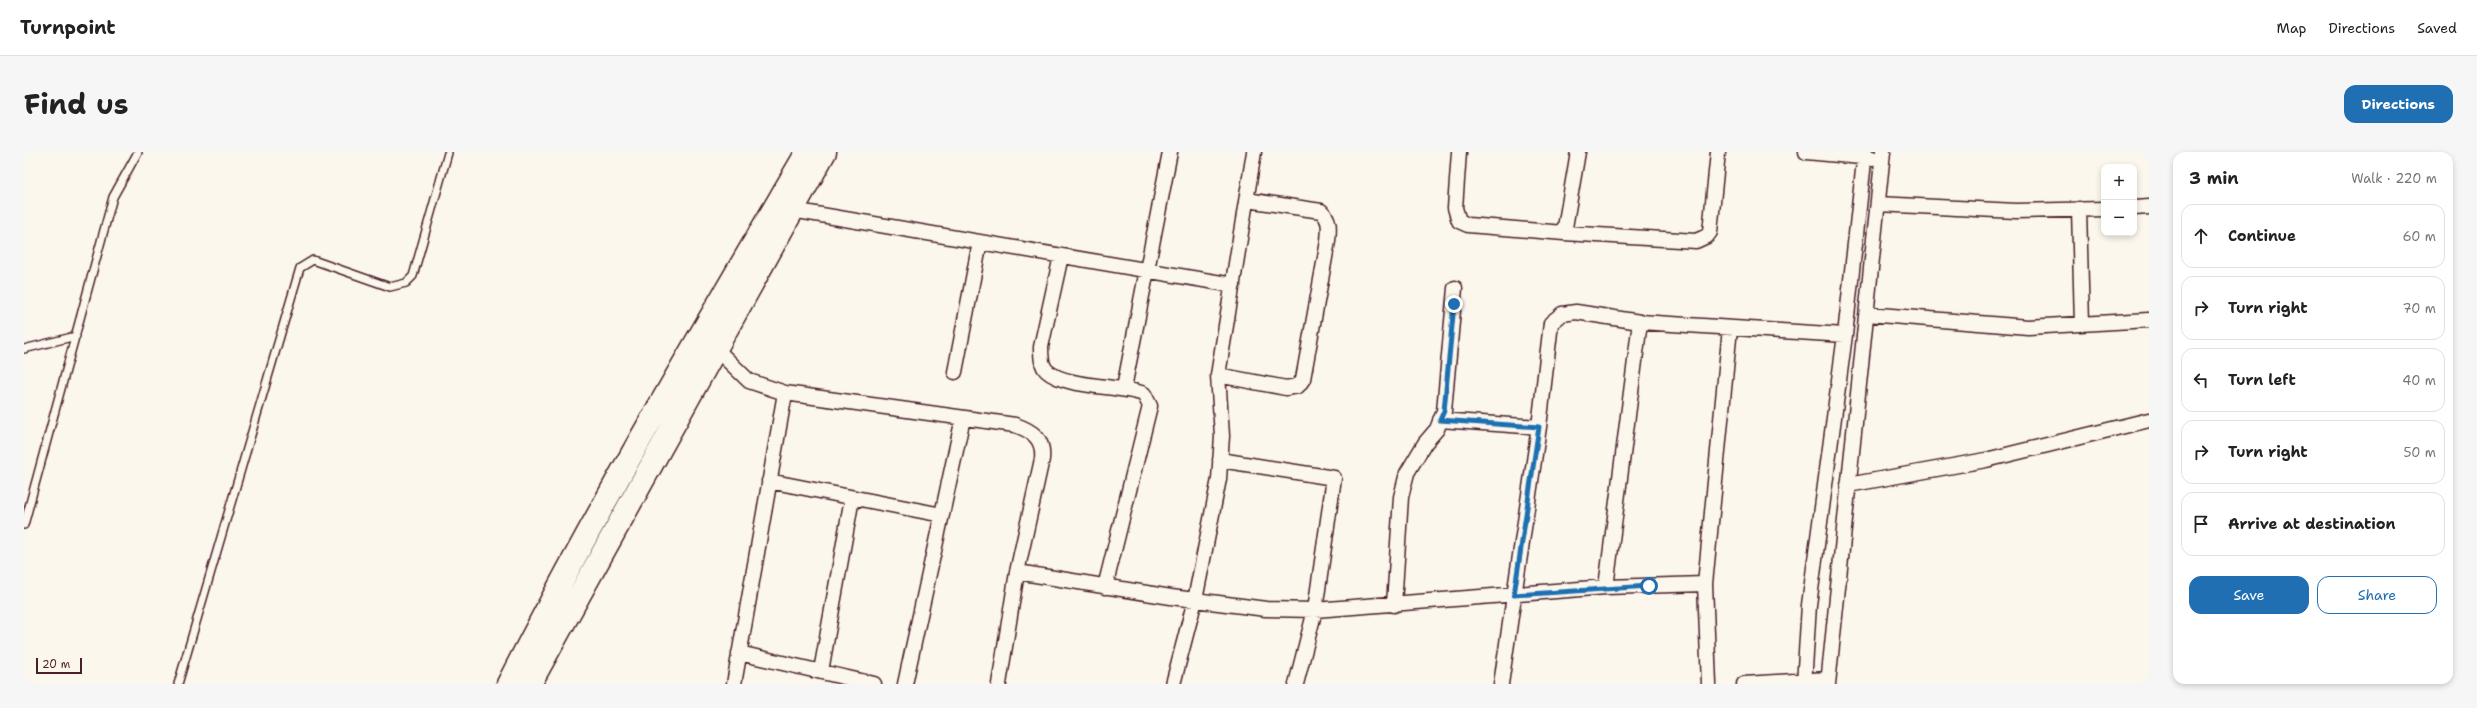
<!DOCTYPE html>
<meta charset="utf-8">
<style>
:root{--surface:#fff;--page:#f6f6f6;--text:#222;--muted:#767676;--line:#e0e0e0;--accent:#1f6fb2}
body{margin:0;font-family:"Shantell Sans",sans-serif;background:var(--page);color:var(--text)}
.controls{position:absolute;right:12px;top:12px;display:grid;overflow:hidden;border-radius:8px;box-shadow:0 2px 6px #0003}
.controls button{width:36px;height:36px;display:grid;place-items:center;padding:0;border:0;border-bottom:1px solid var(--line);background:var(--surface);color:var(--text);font:20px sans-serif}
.scale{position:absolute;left:12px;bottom:10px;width:46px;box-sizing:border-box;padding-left:4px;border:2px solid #4a1f2b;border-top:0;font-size:11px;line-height:14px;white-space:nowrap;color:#4a1f2b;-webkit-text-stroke:3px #fbf7ec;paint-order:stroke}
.stop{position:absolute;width:12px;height:12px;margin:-9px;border:3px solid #1f6fb2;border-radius:50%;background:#fff}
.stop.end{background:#1f6fb2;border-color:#fff;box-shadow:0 1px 4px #0008}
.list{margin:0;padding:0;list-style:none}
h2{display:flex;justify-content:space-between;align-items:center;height:52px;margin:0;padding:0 16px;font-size:17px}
h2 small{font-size:13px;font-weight:400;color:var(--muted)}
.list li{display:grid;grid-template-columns:26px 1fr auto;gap:12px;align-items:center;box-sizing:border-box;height:64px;margin:0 8px 8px;padding:0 8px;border:1px solid var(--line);border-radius:12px}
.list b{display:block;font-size:15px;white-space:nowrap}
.list em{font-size:13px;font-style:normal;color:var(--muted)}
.actions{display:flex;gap:8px;padding:12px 16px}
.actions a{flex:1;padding:9px 0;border:1px solid var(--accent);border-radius:12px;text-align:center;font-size:14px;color:var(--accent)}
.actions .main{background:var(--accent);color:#fff}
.icon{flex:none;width:22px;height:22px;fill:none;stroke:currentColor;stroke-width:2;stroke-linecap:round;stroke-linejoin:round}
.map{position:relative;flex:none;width:2125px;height:532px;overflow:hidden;border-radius:12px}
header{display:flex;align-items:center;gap:24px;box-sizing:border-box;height:56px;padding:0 20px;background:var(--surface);border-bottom:1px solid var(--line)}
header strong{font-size:19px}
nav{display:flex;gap:22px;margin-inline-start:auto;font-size:14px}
.intro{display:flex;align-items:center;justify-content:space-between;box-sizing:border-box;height:96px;padding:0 24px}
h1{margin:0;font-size:28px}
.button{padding:10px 18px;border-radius:12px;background:var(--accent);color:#fff;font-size:14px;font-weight:700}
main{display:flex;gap:24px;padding:0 24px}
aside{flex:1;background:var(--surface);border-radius:12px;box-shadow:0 2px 6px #0003}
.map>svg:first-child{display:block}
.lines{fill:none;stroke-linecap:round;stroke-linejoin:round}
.lane-casing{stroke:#4a1f2b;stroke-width:10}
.street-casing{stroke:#4a1f2b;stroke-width:17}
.primary-casing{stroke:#4a1f2b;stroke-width:25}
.lane{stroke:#fbf7ec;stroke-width:7}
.street{stroke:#fbf7ec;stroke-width:14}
.primary{stroke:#fbf7ec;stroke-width:22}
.route{stroke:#1f6fb2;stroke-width:5}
</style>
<header>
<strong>Turnpoint</strong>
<nav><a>Map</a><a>Directions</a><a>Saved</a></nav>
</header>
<div class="intro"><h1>Find us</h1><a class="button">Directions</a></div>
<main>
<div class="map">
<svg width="2125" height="532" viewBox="0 0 2125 532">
<rect width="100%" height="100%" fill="#fbf7ec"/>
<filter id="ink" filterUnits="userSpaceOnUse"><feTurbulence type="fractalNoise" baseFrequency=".025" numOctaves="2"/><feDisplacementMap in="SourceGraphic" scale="8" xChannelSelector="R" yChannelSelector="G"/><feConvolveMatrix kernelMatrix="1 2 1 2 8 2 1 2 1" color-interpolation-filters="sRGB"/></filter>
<g filter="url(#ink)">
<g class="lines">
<g class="lane-casing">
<path id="lane" d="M0,197L52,184
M0,373L89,45L114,0
M154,532L276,116L289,108L366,135L382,131L389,124L424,1"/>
</g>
<g class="street-casing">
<path id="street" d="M1435,0L1431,56L1435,69L1444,73L1540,81L1672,89L1683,84L1686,80L1694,0
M1782,0L1848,6
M1854,52L1992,59L2080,57
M2110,56L2125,55
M2055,57L2058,172
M768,58L1209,133
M1540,81L1554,0
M1037,104L1017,195C1017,203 1017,214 1023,219C1042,236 1095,233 1120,242L1126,254L1081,435
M1843,162L2004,175L2125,168
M691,196L725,229L761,241L991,273C1009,279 1020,287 1018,307L993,420L975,532
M931,220L956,90
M1194,223L1262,236L1274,234L1279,227L1304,89C1305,77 1307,68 1297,59L1223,48
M1100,236L1146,0
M1416,268L1515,275
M1196,308L1310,326L1291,458L1272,532
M745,329L918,363
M1824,333L1962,308L2125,268
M993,420L1147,445L1242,457L1291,458L1582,435L1681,432L1685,532
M1681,432L1706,176
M1582,435L1616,170
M1370,453L1377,345L1383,321L1401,291L1413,277L1420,259L1431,136
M715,501L850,532
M797,519L828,346
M710,532L761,241
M881,532L939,266
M1149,532L1171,448L1195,327L1198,284L1194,223L1230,0
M1477,532L1515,275L1527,171L1538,162L1552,160L1616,170L1821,183
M1720,532L1804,527
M1780,532L1785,453L1821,183L1841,0
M1804,532L1859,0"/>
</g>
<g class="primary-casing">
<path id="primary" d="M484,532C576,351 680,176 783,0
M506,532L801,0"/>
</g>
<use href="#lane" class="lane"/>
<use href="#street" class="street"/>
<use href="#primary" class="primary"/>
</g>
</g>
<g class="lines" filter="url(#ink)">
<path class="route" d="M1430,152L1420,259L1416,268L1515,275L1490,443L1625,434"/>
</g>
</svg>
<div class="controls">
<button>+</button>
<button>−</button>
</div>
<div class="scale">20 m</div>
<div class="stop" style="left:1625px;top:434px"></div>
<div class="stop end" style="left:1430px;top:152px"></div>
</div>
<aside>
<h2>3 min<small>Walk · 220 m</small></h2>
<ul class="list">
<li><svg class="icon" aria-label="ahead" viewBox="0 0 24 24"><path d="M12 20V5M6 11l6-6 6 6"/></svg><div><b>Continue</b></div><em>60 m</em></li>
<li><svg class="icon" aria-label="right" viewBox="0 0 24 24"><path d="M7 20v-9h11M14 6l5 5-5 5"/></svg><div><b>Turn right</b></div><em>70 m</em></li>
<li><svg class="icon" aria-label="left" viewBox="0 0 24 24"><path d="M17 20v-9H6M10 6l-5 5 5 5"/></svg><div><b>Turn left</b></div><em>40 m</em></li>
<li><svg class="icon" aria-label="right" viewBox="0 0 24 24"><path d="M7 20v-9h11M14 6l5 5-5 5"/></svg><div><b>Turn right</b></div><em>50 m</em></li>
<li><svg class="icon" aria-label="arrive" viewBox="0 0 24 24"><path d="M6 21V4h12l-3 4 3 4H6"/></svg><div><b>Arrive at destination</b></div></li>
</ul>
<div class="actions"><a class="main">Save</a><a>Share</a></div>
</aside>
</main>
